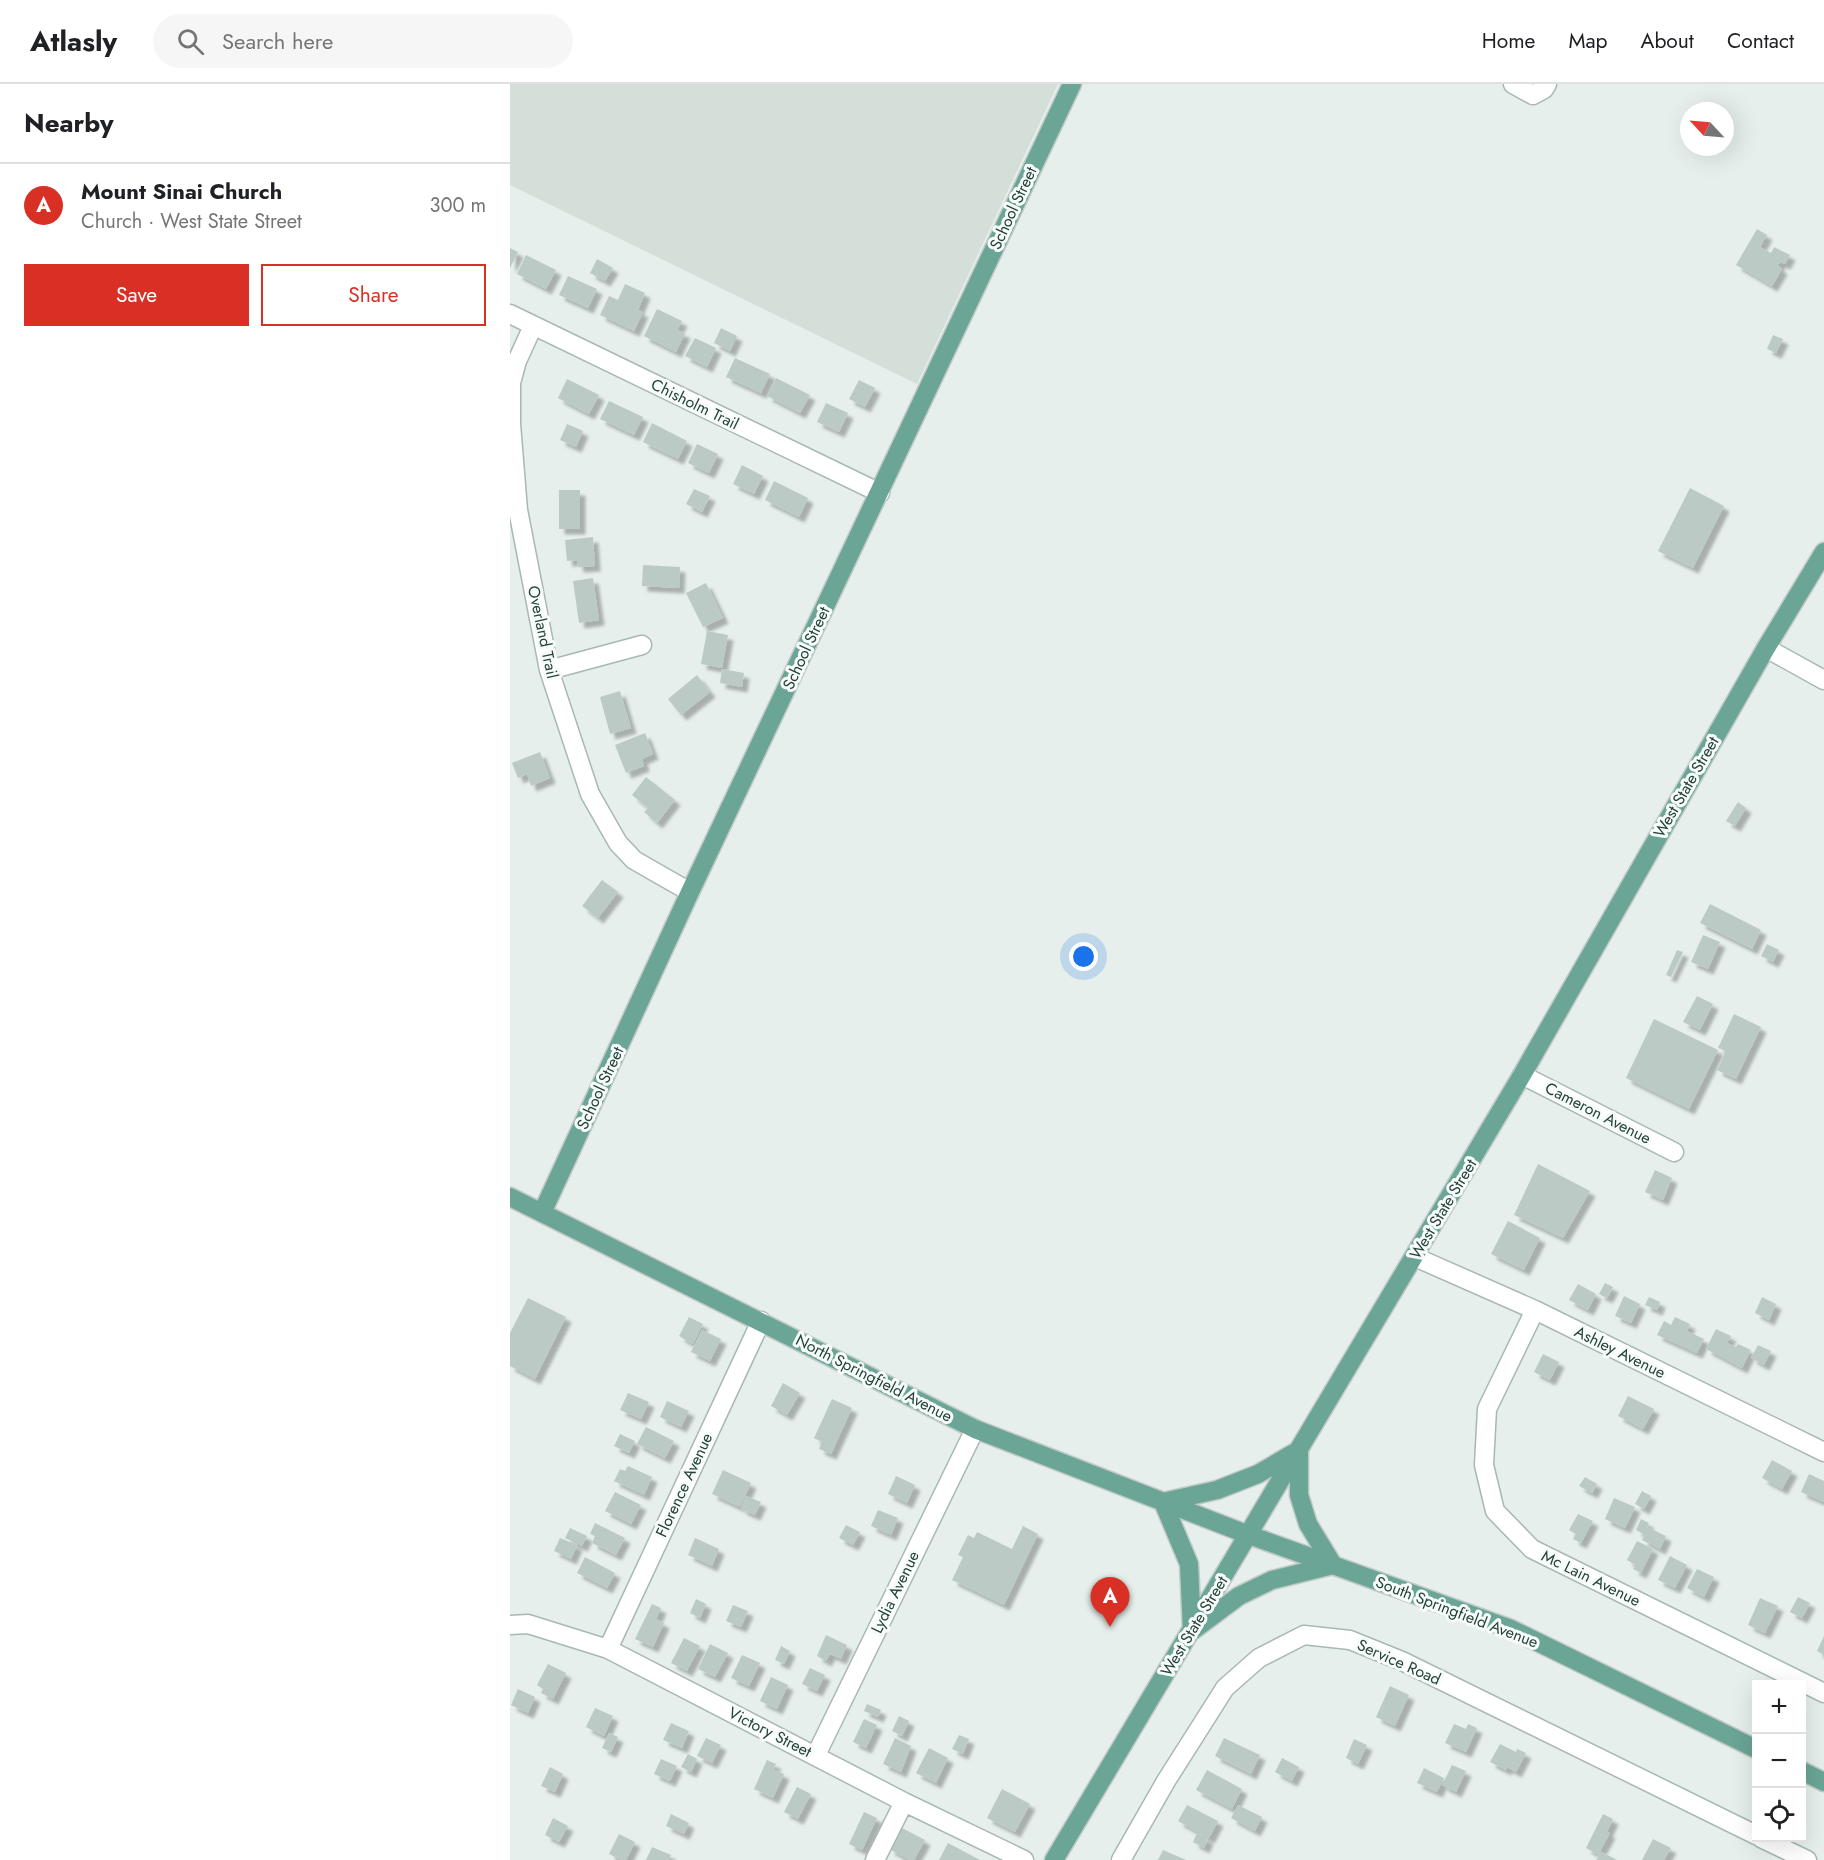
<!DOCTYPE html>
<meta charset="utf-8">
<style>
:root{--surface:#fff;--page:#f6f6f6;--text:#202124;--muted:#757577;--line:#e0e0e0;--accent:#d93025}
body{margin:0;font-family:Jost,sans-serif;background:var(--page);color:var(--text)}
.controls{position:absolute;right:18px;bottom:18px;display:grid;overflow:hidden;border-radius:0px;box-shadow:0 6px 24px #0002}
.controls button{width:54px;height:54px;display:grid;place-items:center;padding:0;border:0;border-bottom:2px solid var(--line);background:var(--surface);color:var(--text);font:30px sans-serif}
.compass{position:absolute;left:1170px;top:18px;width:54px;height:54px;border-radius:50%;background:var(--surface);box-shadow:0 6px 24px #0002;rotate:296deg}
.you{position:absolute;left:574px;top:873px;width:21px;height:21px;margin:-15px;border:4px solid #fff;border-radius:50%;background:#1a73e8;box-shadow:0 0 0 9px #1a73e833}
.badge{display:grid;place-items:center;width:39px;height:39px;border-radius:50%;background:var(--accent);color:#fff;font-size:20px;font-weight:700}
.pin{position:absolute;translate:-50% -50px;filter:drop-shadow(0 2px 3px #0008)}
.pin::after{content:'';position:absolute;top:32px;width:21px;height:18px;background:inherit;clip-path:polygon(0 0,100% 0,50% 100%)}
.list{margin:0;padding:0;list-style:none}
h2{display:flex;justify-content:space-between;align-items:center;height:78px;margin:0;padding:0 24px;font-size:26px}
h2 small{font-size:20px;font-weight:400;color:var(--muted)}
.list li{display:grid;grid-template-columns:39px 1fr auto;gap:18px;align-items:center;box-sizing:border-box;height:84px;padding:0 24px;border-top:2px solid var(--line)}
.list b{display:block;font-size:22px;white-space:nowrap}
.list p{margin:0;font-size:20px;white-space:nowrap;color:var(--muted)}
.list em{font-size:20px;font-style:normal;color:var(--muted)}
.actions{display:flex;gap:12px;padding:18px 24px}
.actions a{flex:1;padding:14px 0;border:2px solid var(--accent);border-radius:0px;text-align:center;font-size:21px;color:var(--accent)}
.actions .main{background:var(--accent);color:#fff}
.icon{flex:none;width:33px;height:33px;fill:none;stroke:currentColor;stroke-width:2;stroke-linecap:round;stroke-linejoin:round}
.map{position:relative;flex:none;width:1314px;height:1776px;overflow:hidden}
header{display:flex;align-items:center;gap:36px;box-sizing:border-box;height:84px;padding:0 30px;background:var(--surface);border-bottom:2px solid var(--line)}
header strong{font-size:28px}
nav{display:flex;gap:33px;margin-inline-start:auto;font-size:21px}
.search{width:420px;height:54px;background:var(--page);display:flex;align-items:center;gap:15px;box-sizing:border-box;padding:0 21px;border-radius:33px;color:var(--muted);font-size:22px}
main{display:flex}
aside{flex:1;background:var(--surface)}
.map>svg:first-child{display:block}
.built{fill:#d4dfda}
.building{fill:#bbcac4;filter:url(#shadow)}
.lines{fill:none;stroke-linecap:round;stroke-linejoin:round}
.minor-casing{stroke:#a8b8b2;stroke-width:21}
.major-casing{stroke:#c2cac8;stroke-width:21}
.minor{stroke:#fff;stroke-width:18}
.major{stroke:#6aa596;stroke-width:18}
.labels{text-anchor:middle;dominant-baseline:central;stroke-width:6;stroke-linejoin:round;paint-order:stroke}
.street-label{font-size:16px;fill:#24423a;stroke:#f7fbf9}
</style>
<header>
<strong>Atlasly</strong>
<div class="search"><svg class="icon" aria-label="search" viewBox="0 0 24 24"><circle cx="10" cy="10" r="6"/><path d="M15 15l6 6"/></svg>Search here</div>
<nav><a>Home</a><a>Map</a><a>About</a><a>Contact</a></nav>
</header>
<main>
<aside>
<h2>Nearby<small></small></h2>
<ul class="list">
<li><span class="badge">A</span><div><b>Mount Sinai Church</b><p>Church · West State Street</p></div><em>300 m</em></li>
</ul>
<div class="actions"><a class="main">Save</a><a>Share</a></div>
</aside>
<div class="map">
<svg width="1314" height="1776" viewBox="0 0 1314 1776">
<defs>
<filter id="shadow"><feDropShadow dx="5.5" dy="5.5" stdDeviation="1.5" flood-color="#0004"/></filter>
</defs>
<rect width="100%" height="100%" fill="#e6efeb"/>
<path class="built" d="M0,0H548L407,300L0,101Z"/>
<path class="building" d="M1247,145L1257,151L1250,163L1261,169L1264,163L1280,171L1275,180L1270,178L1268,182L1272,185L1262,202L1226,181Z
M0,164L8,168L0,184Z
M16,171L46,186L36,205L7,190Z
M87,175L103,184L95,197L80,189Z
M58,192L87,205L78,224L49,211Z
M115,200L135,209L128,226L133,228L124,247L90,231L99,212L108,216Z
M147,225L172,237L167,246L175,249L166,268L134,252Z
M211,244L227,252L220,267L204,259Z
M1263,251L1273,255L1266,269L1257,265Z
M185,254L206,264L197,283L175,272Z
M225,274L260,290L251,309L216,293Z
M266,294L300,311L290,329L257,312Z
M57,295L89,311L79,330L48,314Z
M349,296L365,304L355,323L339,315Z
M99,317L133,333L124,351L90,335Z
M316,319L338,329L329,348L307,338Z
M142,339L177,357L168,375L133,358Z
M57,340L73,347L66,363L50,356Z
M187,360L208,370L199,389L178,379Z
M232,381L253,392L244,410L223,400Z
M264,397L298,414L289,433L255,416Z
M1180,404L1214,422L1183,484L1148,467Z
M184,405L200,412L192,428L176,420Z
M49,406H70V445H49Z
M83,453L85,482L68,483L67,476L57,477L55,456Z
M133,481L170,483L169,504L132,502Z
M83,494L89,536L69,539L63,497Z
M196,499L213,534L193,543L176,509Z
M197,547L218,551L212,584L191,580Z
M212,585L234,589L232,603L210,599Z
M187,591L200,608L171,631L158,615Z
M110,607L121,644L100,650L90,613Z
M135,649L143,670L132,675L134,682L116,689L105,661Z
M30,668L40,694L21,702L17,690L8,694L2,679Z
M136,693L165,716L147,739L134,728L138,724L122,711Z
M1228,718L1236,724L1225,742L1216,737Z
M92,796L108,808L88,834L72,822Z
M1200,820L1251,846L1242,865L1190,839Z
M1193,851L1210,858L1198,885L1181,878Z
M1257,860L1269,866L1263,878L1251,872Z
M1167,866L1173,868L1161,893L1156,891Z
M1187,912L1203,920L1190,946L1173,938Z
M1224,930L1251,943L1226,995L1207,986L1216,967L1208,964Z
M1144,935L1208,966L1179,1025L1116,994Z
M1028,1080L1080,1107L1053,1154L1004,1131Z
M1145,1086L1162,1094L1153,1116L1135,1108Z
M998,1137L1030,1154L1014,1186L981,1170Z
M1095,1199L1103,1203L1097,1214L1089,1210Z
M1068,1200L1086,1210L1078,1226L1059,1216Z
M1114,1212L1130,1220L1121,1239L1105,1232Z
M1139,1213L1150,1218L1147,1226L1135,1221Z
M1252,1213L1266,1220L1259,1236L1245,1229Z
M18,1214L56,1233L25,1295L0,1282V1249Z
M179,1233L193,1240L183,1260L169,1252Z
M1165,1233L1180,1240L1177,1247L1194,1255L1187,1269L1147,1251L1154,1237L1161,1241Z
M1206,1245L1221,1252L1217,1259L1226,1263L1228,1260L1241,1266L1232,1284L1196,1265Z
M192,1246L211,1255L200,1277L181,1268Z
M1248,1261L1261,1267L1254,1281L1241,1274Z
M1033,1270L1049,1278L1040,1296L1024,1288Z
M273,1299L290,1309L277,1331L261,1322Z
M118,1309L139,1318L131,1335L110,1326Z
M1118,1312L1144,1325L1133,1345L1108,1332Z
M322,1315L342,1324L321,1370L309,1365L312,1358L304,1354Z
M157,1317L179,1327L171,1343L150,1333Z
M136,1343L164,1357L155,1374L127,1360Z
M110,1350L125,1357L119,1369L104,1362Z
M1262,1376L1282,1387L1272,1405L1252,1394Z
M118,1382L142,1393L134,1411L104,1397L110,1385L115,1387Z
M213,1386L241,1399L230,1423L202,1410Z
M1299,1390L1314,1397V1418L1291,1408Z
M386,1392L405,1401L397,1419L378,1410Z
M1075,1393L1087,1400L1082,1409L1069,1402Z
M1132,1407L1141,1412L1134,1425L1125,1420Z
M105,1408L131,1421L121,1440L95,1427Z
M236,1412L251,1418L245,1431L231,1425Z
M1104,1414L1125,1423L1115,1444L1095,1435Z
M368,1426L388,1434L381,1451L361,1442Z
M1068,1430L1083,1437L1071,1459L1063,1455L1066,1450L1059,1446Z
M1131,1435L1139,1439L1137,1443L1156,1452L1150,1465L1132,1456L1135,1451L1126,1446Z
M85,1439L115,1454L106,1471L82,1459L85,1452L80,1450Z
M336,1441L350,1448L343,1461L329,1454Z
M513,1442L528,1450L494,1521L442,1496L453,1473L448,1471L458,1451L464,1454L467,1448L502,1465Z
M60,1444L77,1452L72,1462L55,1454Z
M50,1454L67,1461L61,1475L44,1467Z
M185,1454L209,1465L202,1482L178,1471Z
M1127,1457L1143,1465L1131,1489L1123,1485L1126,1481L1117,1476Z
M1160,1472L1177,1481L1165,1504L1148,1496Z
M75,1473L105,1489L97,1504L67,1489Z
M1187,1485L1204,1493L1194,1513L1177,1504Z
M1288,1513L1300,1519L1292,1534L1280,1528Z
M1250,1514L1268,1522L1255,1549L1238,1541Z
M186,1515L196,1520L190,1534L180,1529Z
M142,1520L151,1524L146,1535L154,1539L143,1563L125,1555Z
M223,1521L238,1527L231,1543L216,1537Z
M316,1551L337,1561L331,1575L320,1570L316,1577L307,1572Z
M1314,1552V1571L1307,1567Z
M174,1554L190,1562L177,1587L161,1579Z
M200,1560L218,1569L205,1593L188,1585Z
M271,1562L280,1567L274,1580L265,1576Z
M232,1571L250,1579L239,1602L221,1594Z
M38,1580L56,1589L43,1615L31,1609L33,1605L27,1601Z
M300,1584L315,1591L307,1607L292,1600Z
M261,1593L278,1601L267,1625L250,1617Z
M880,1602L899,1611L885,1642L866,1633Z
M8,1605L25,1613L18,1629L1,1621Z
M357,1620L371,1626L368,1633L354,1627Z
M85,1624L103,1632L94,1652L76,1643Z
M389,1632L399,1637L392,1652L382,1647Z
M354,1635L367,1641L356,1664L343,1658Z
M161,1639L179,1647L172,1664L153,1656Z
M944,1640L956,1645L958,1640L967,1644L956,1668L935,1659Z
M99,1649L108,1653L101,1668L92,1664Z
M449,1651L459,1655L453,1670L442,1665Z
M196,1654L211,1661L202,1679L187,1672Z
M385,1654L401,1662L391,1688L373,1680Z
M714,1654L750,1671L741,1690L705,1672Z
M844,1655L857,1661L848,1680L836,1674Z
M990,1660L1006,1668L1007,1665L1016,1669L1006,1688L997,1683L996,1686L980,1678Z
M419,1664L438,1674L426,1699L406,1689Z
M178,1670L187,1675L181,1688L171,1683Z
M772,1674L789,1683L782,1697L765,1688Z
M151,1675L167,1682L160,1697L144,1690Z
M257,1676L266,1680L263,1685L274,1690L263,1714L244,1705Z
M942,1681L956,1687L946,1708L932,1701Z
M40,1683L53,1690L45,1708L31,1702Z
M914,1684L934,1694L927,1708L907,1699Z
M697,1686L732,1705L722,1725L686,1706Z
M287,1703L301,1710L288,1735L274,1728Z
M492,1705L520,1720L505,1748L477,1734Z
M677,1721L708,1737L699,1754L668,1737Z
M728,1721L752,1733L745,1747L721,1734Z
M354,1728L367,1734L352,1766L339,1760Z
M161,1730L179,1739L174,1750L156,1742Z
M1093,1730L1103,1735L1097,1748L1100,1749L1090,1767L1107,1776H1086L1089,1771L1076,1764Z
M43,1734L58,1742L49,1758L35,1751Z
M390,1743L415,1756L404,1776H400L379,1765Z
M687,1749L698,1755L694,1764L683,1758Z
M109,1750L125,1758L116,1776H111L99,1770Z
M1143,1755L1161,1764L1154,1776H1132Z
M438,1759L470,1776H429Z
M142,1763L161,1771L158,1776H136Z
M653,1766L676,1776H648Z"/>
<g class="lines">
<g class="minor-casing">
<path id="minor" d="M1003,0L1023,11L1034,5L1037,0
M0,230L370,409
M23,242L7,277L1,299V340L8,426L39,586L80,710L108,759L124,776L180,808
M1256,564L1314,596
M39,586L132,561
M1012,991L1164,1068
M905,1173L1025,1226L1314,1368
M1025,1226L977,1325L974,1381L985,1427L1022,1465L1314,1609
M0,1541L18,1540L98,1565L394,1718L514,1776
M98,1565L251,1237
M306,1671L465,1345
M1251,1754L1297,1776
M365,1776L394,1718
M611,1776L656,1697L715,1604L749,1574L794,1551L840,1556L892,1577L1246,1751"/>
</g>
<g class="major-casing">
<path id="major" d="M0,1113L465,1345L739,1451L1001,1545L1246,1665
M32,1129L180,808L562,0
M789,1366V1411L798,1440L823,1481L762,1496L729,1512L682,1547L679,1480L653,1418L707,1406L748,1390Z
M1292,1687L1314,1698
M544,1776L1012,991L1256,564L1314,468"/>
</g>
<use href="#minor" class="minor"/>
<use href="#major" class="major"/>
</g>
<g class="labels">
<g class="street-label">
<text transform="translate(503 124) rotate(-65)">School Street</text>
<text transform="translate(185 320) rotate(26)">Chisholm Trail</text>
<text transform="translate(33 548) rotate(78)">Overland Trail</text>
<text transform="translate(296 564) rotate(-65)">School Street</text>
<text transform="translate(1176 703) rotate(-60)">West State Street</text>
<text transform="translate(90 1004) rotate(-65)">School Street</text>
<text transform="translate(1088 1029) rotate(27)">Cameron Avenue</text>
<text transform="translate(933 1125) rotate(-59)">West State Street</text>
<text transform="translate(1110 1268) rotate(26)">Ashley Avenue</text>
<text transform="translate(364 1294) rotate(27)">North Springfield Avenue</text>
<text transform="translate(174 1401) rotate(-65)">Florence Avenue</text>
<text transform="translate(1081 1494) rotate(26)">Mc Lain Avenue</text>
<text transform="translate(385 1508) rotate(-64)">Lydia Avenue</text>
<text transform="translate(947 1528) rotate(21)">South Springfield Avenue</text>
<text transform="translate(684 1542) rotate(-59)">West State Street</text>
<text transform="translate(889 1578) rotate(24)">Service Road</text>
<text transform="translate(260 1648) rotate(27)">Victory Street</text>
</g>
</g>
</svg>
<div class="controls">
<button>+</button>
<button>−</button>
<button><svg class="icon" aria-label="locate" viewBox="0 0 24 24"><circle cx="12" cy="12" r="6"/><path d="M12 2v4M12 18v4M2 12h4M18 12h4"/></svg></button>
</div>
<svg class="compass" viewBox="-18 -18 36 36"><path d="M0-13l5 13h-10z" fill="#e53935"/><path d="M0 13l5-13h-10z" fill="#757577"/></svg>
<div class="you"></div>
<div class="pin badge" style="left:600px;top:1543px">A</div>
</div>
</main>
